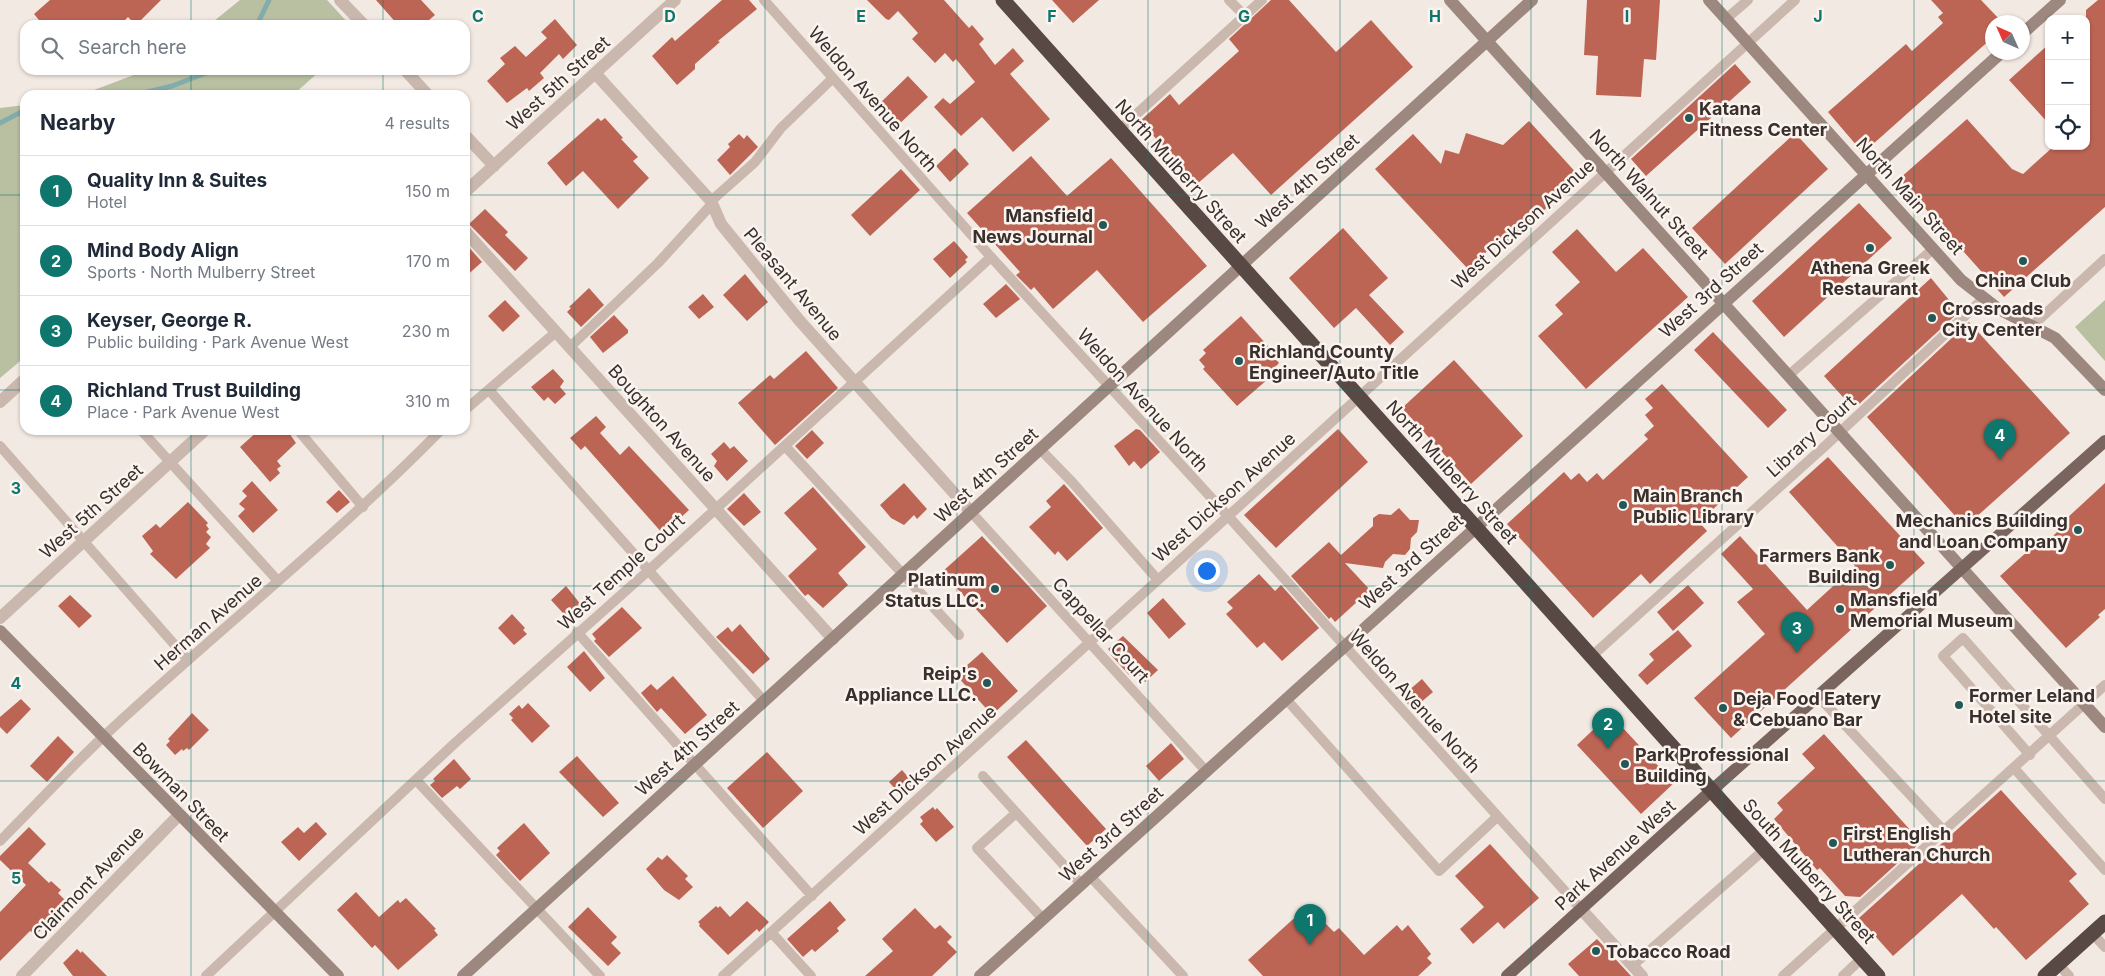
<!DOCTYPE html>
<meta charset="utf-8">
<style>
:root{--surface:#fff;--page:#f6f6f7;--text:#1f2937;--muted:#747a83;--line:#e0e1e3;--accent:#0f766e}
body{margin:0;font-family:Inter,sans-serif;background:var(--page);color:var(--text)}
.controls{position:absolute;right:15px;top:15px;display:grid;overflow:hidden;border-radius:10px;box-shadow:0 1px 4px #0004}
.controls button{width:45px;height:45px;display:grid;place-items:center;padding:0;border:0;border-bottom:1px solid var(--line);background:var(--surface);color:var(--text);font:25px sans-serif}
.compass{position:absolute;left:1985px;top:15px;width:45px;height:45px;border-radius:50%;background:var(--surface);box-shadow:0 1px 4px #0004;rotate:315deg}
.you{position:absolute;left:1206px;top:570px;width:18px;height:18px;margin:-12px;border:4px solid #fff;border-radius:50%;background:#1a73e8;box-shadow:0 0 0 8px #1a73e833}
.badge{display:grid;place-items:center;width:32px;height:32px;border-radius:50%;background:var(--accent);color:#fff;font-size:16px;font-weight:700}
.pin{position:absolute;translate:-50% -41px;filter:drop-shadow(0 1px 2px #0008)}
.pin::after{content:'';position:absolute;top:26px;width:18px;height:15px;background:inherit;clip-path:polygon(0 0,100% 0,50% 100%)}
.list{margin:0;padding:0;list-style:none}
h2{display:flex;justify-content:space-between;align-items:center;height:65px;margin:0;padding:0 20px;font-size:21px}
h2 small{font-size:16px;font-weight:400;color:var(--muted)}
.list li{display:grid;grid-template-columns:32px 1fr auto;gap:15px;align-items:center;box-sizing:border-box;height:70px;padding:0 20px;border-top:1px solid var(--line)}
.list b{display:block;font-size:19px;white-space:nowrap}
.list p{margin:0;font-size:16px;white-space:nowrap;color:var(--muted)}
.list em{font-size:16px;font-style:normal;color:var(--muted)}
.icon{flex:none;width:28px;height:28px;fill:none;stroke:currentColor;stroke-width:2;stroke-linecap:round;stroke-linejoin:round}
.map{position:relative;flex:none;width:2105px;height:976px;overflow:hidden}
.search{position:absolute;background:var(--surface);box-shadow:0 1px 4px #0004;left:20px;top:20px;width:450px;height:55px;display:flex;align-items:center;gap:12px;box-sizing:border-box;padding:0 18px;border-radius:15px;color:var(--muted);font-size:19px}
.panel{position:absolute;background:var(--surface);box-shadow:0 1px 4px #0004;left:20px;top:90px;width:450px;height:345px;border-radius:15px}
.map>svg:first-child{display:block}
.green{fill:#b9c0a2}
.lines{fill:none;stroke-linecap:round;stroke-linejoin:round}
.stream{stroke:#83adab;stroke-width:5}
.building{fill:#bd6555}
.lane{stroke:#cab8ae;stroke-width:10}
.street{stroke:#cab8ae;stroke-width:12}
.secondary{stroke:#9d887f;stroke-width:12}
.primary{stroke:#7a655e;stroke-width:12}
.highway{stroke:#594944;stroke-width:15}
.grid{fill:none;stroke:#0f766e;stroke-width:1;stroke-opacity:0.55}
.poi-dot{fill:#245857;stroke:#faf3ee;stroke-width:2}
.labels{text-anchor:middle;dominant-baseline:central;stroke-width:5;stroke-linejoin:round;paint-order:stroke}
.street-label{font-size:18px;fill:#392f2c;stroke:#faf3ee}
.poi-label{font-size:18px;font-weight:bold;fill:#392f2c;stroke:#faf3ee;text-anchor:start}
.grid-label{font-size:16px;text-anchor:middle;font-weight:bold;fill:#0f766e;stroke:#faf3ee;stroke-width:5;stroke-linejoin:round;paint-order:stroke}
</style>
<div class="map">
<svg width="2105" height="976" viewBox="0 0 2105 976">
<rect width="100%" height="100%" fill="#f2e9e2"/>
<path class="green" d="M240,0H327L350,25H209Z
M147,70H321L293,95H81Z
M25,105V357L0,378V108Z
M2105,300V361L2075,327Z"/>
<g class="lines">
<path class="stream" d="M257,25L269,0
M135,95L172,86L214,70
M0,123L25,110"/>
</g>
<path class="building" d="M50,0H161L136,25L128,17L120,25H43L34,14Z
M376,0H421L435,15L423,25H398Z
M722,0H749L757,9L718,41L720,42L695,64V69L677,85L652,56L672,37L675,41Z
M867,0H944L969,28L972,25L984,39L979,44L995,65L1013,48L1024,61L1010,74L1050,119L1013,152L982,117L961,136L934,107L943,98L950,104L975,82L956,59L953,62L945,53L935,63L912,39L918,33L898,11L889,20L886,19Z
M1052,0H1099L1073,23Z
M1271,0H1289L1336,52L1371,20L1413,67L1271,195L1233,153L1197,184L1140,121L1170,94L1179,105L1239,51L1229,39Z
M1587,0H1660L1656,60L1644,59L1641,97L1596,95L1598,56L1584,55Z
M1931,0H1981L2002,22H1992V38L1863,153L1828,112L1906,44L1912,51L1943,23L1938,17L1943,13Z
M2098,0H2105V207L2004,297L1899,179L1967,119L2012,169L2023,174L2054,146H2086V10Z
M555,19L577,45L563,59L559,54L540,73L544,78L529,91L527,88L507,103L487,81L505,64L500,58L515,46L526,57L547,38L541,32Z
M2049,44V124L2009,80Z
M1735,64L1751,82L1646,176L1631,159Z
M908,76L928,97L896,127L877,106Z
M598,118L601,121L605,118L623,138L621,139L638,157L633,161L649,178L618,209L583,171L566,186L547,163Z
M1529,121L1580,177L1502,249L1496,243L1468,269L1375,169L1413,134L1441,164L1445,150L1459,154L1466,133L1503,145Z
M1795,133L1828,169L1725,264L1692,228Z
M739,134L744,139L747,135L758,147L730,175L717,160L730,147L728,144Z
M955,148L969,164L950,182L936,166Z
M1031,156L1067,196L1111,158L1207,266L1143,322L1097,270L1053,309L1034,287L1031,290L1016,275L1020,272L967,213Z
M901,169L920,190L870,236L851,215Z
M1859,203L1892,238L1784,337L1752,301Z
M485,209L508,232L505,235L528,258L515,271L469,224Z
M1343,228L1388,278L1369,295L1404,332L1390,345L1356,308L1334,328L1289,278Z
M1577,229L1616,272L1643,248L1688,297L1586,389L1538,336L1563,314L1555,305L1580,282L1552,252Z
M954,241L968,257L965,260L967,262L950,278L933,259Z
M465,243L482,262L465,277Z
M745,274L768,302L747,321L723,295Z
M1931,278L1959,312L1857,406L1855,403L1851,406L1824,376Z
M1006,284L1020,299L996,318L983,304Z
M589,288L604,305L581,327L567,312L571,308L569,307Z
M703,294L714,307L699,319L688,307Z
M505,300L520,316L503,332L488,316Z
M614,315L628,330V333L603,353L590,337Z
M1241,316L1276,355L1274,357L1279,363L1272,370L1275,373L1237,406L1203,369L1205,367L1199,360L1206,353L1203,350Z
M1969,322L2070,433L1965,527L1867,417Z
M1713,332L1787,410L1768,428L1694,350Z
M806,351L838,388L775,445L738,403L770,375L774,379Z
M1454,360L1523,436L1471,484L1402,408Z
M553,369L564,381L560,387L566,394L555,404L548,397L544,401L531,387Z
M1662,384L1748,477L1699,522L1707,531L1650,584L1641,574L1593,618L1507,524L1564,472L1571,480L1579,473L1587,482L1597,473L1603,480L1648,439L1644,435L1654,426L1645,415L1653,408L1645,399Z
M596,416L606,427L600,433L620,455L629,446L689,510L663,534L585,446L581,450L570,438Z
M1136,429L1140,430L1160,452L1141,469L1134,461L1129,466L1114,446Z
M1338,429L1368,462L1276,548L1244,515Z
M259,430H287L296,443L277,461L281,466L277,469L280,473L270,482L240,447Z
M812,430L824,443L807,459L795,446Z
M724,442L730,449L734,446L748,461L727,481L714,466L717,461L711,454Z
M1828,457L1925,563L1731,738L1694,698L1765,634L1737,602L1753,589L1721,554L1740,536L1807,610L1855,566L1789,492Z
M252,481L278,510L253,533L238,516L245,509L239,504L247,496L242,491Z
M904,483L927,509L917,519L914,515L904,525L891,518L880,505Z
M2105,483V609L2098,615L2100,617L2066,648L2000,576L2039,541L2040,543L2046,537L2049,540L2068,521L2066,519Z
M1064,484L1103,528L1067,561L1058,551L1055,555L1029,527L1051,507L1046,501Z
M813,487L866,547L838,573L848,585L823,608L808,594L805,596L788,576L817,549L784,513Z
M339,490L350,502L337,513L326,502Z
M744,493L761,512L744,526L727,509Z
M188,502L208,523L206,525L209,529L206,532L211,537L206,544L210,548L176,579L150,554L153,551L142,536L156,524L160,528Z
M1399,508L1410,520H1419L1417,532L1411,538L1410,549L1405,555L1393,554L1385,562L1383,568L1345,563L1370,590L1335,622L1331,617L1329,619L1291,576L1329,542L1341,555L1373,526V518L1379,514L1391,515Z
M982,536L1047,606L1007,643L942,572Z
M1259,574L1275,591L1281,585L1319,628L1282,661L1264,642L1257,648L1226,614L1233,608L1227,602Z
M1688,585L1704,603L1673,631L1657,612Z
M566,586L586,611L572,623L551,600Z
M70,595L92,616L79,628L58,606Z
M1163,598L1186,624L1169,639L1147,613Z
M622,607L642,628L609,657L594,641L596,639L592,634Z
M512,614L525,628L523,630L527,634L514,645L498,628Z
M740,624L770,659L753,674L716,637L728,627L732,632Z
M1678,630L1692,646L1647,685L1638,675L1654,660L1649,654Z
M1123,636L1158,670L1145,682L1134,670L1129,675L1111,655L1112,654L1108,649Z
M584,651L605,678L590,692L567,667Z
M982,652L1018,691L992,715L956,675Z
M673,676L707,715L685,734L661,708L657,712L641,693L651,684L657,690Z
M1422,679L1433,692L1413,709L1401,697Z
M21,699L31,709L7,734L0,727V717Z
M528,703L550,726L532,743L511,720L513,718L509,714L519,705L522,709Z
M192,713L209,730L189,750L187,748L183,751L182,749L175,755L166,745L170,741L168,739Z
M1610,714L1674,783L1641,814L1577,745Z
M1824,734L1921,842L1860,897L1845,896L1820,868L1817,870L1774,819L1783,810L1777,803L1815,768L1802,754Z
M58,736L74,752L47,782L30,766Z
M1026,740L1106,829L1087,846L1007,757Z
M1171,743L1184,759L1159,781L1146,766Z
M767,752L803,791L763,828L727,788Z
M577,756L619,803L603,817L559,772Z
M454,759L471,779L460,789L457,786L442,798L430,785L435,781L433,779Z
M902,770L916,786L903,798L889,782Z
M2001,790L2077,874L2069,881L2089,904L2026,960L1996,927L1994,929L1962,894L1893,956L1859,918Z
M933,807L935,810L937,808L954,827L936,842L920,824L923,821L920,817Z
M316,822L327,834L299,861L281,842L298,827L304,833Z
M524,823L550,853L520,881L496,855L500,851L497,848Z
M29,827L46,844L28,863L49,883L51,881L61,890L58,893L67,902L36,935L30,931L0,961V912L26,885L0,860V856Z
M1490,844L1539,898L1504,929L1498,922L1473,944L1460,929L1484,907L1455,876Z
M667,855L688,876L685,879L693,887L679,900L664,890L646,869L658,857L662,860Z
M356,892L379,917L398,900L400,903L406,898L436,929L434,930L438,935L398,970L375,945L372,948L337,910Z
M747,901L769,922L759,932L757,929L728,955L699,926L700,924L698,922L716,906L718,908L720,906L730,917Z
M830,901L846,920L837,928L839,931L815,952L812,949L803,957L787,939Z
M588,907L617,937L611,943L621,953L608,966L568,927Z
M915,908L935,929L940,925L952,937L947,942L957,952L932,976H865L893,951L882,939Z
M1301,912L1311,923L1318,916L1334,932L1339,928L1364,955L1397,925L1402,931L1408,925L1431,954L1427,958L1432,963L1418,976H1263L1248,960Z
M1597,939L1631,976H1579L1568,964Z
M77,949L81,953L82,951L107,976H73L63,963Z"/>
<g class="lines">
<path class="lane" d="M764,0L991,257L1228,516L1581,909
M1229,0L1245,16
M1726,19L1748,0
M1119,130L1262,0
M711,201L755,162L781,128L833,78
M2032,326L2105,259
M570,347L658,263L712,204
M1789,375L1933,249
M489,390L764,701
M465,410L556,332
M141,430L278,581
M298,430L363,507
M0,446L188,660
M785,446L959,635
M1040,449L1072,482L1158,580
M971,512L1206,771
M577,632L812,896
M1592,656L1825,446L1983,299
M1818,696L1943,830
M1286,699L1439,871L1497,817
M2030,755L1943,656L1963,638L2105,799
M2014,768L2105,870
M983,776L1081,884
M416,780L600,976
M1016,813L977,848L1043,919
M0,841C35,806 68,770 104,736C215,632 334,539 441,430
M1090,876L1183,976
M771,932L811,976
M2092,933L2105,947
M2058,964L2069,976
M1632,966L1765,849
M206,976L455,743L648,571L991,257
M723,976L1795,0
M1783,976L2105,685
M1843,976L1862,958"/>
<path class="street" d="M340,0L364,25
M405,70L428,95
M595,73L711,201L721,224L799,320L971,512
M465,135L494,166
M465,192L675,0
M465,231L833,639
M0,402L25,379
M0,618L205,430
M1581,909L1642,976
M22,976L179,815"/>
<path class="secondary" d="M1450,0L2105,727
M1709,0L1961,280L1997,308L2055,338L2105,390
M2022,34L2060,0
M0,631L338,976
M463,976L1532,0
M980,976L2002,52"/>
<path class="primary" d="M1507,976L1711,791L2105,441"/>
<path class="highway" d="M1003,0L1878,976
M2045,976L2105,922"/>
</g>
<path class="grid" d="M191,0V25M383,0V25M574,0V976M765,0V976M957,0V976M1148,0V976M1340,0V976M1531,0V976M1722,0V976M1914,0V976M191,70V95M383,70V95M0,195H25M465,195H2105M0,390H25M465,390H2105M191,430V976M383,430V976M0,586H2105M0,781H2105"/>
<g class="poi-dot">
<circle cx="1689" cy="118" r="5"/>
<circle cx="1103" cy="225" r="5"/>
<circle cx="1870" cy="248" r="5"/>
<circle cx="2023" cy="261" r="5"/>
<circle cx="1932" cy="318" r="5"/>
<circle cx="1239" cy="361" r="5"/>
<circle cx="1623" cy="505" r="5"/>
<circle cx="2078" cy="530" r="5"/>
<circle cx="1890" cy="565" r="5"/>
<circle cx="995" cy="589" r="5"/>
<circle cx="1840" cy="609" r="5"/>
<circle cx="987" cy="683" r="5"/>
<circle cx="1959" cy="705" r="5"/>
<circle cx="1723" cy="708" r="5"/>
<circle cx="1625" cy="764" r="5"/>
<circle cx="1833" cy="843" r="5"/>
<circle cx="1596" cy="951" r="5"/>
</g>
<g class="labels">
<g class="street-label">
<text transform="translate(558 83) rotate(-42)">West 5th Street</text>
<text transform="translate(873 99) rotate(49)">Weldon Avenue North</text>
<text transform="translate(1181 171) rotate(48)">North Mulberry Street</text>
<text transform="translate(1307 181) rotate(-42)">West 4th Street</text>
<text transform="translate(1649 194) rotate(48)">North Walnut Street</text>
<text transform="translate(1910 196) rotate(48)">North Main Street</text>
<text transform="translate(1523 224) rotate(-42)">West Dickson Avenue</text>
<text transform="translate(793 284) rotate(50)">Pleasant Avenue</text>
<text transform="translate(1711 290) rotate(-42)">West 3rd Street</text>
<text transform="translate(1143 400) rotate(48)">Weldon Avenue North</text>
<text transform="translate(662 423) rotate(48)">Boughton Avenue</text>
<text transform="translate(1811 436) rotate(-42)">Library Court</text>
<text transform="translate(1452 472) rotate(48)">North Mulberry Street</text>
<text transform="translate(986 475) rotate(-42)">West 4th Street</text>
<text transform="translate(1224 497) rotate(-42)">West Dickson Avenue</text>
<text transform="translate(91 511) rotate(-42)">West 5th Street</text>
<text transform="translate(1411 562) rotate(-42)">West 3rd Street</text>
<text transform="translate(621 572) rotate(-42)">West Temple Court</text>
<text transform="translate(208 622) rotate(-41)">Herman Avenue</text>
<text transform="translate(1101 630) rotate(48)">Cappellar Court</text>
<text transform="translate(1415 701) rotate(48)">Weldon Avenue North</text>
<text transform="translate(687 748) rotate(-42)">West 4th Street</text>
<text transform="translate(925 770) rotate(-42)">West Dickson Avenue</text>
<text transform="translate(181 792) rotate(46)">Bowman Street</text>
<text transform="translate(1111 834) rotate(-42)">West 3rd Street</text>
<text transform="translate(1615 855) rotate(-42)">Park Avenue West</text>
<text transform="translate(1809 871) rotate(48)">South Mulberry Street</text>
<text transform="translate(88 883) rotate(-46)">Clairmont Avenue</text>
</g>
<g class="poi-label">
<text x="1699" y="108">Katana<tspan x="1699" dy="21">Fitness Center</tspan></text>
<text x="1093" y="215" text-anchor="end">Mansfield<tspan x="1093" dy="21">News Journal</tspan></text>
<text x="1870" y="267" text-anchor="middle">Athena Greek<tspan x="1870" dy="21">Restaurant</tspan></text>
<text x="2023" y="280" text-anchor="middle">China Club</text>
<text x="1942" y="308">Crossroads<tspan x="1942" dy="21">City Center</tspan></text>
<text x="1249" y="351">Richland County<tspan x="1249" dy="21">Engineer/Auto Title</tspan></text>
<text x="1633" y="495">Main Branch<tspan x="1633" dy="21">Public Library</tspan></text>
<text x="2068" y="520" text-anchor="end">Mechanics Building<tspan x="2068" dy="21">and Loan Company</tspan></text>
<text x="1880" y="555" text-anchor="end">Farmers Bank<tspan x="1880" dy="21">Building</tspan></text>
<text x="985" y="579" text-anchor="end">Platinum<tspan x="985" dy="21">Status LLC.</tspan></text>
<text x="1850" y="599">Mansfield<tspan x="1850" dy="21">Memorial Museum</tspan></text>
<text x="977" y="673" text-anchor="end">Reip's<tspan x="977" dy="21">Appliance LLC.</tspan></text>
<text x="1969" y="695">Former Leland<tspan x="1969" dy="21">Hotel site</tspan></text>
<text x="1733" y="698">Deja Food Eatery<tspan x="1733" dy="21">&amp; Cebuano Bar</tspan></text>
<text x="1635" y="754">Park Professional<tspan x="1635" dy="21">Building</tspan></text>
<text x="1843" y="833">First English<tspan x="1843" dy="21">Lutheran Church</tspan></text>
<text x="1606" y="951">Tobacco Road</text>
</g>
</g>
<g class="grid-label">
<text x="478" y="22">C</text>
<text x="670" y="22">D</text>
<text x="861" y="22">E</text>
<text x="1052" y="22">F</text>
<text x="1244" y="22">G</text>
<text x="1435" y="22">H</text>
<text x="1627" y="22">I</text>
<text x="1818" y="22">J</text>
<text x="16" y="494">3</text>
<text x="16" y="689">4</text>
<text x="16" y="884">5</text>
</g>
</svg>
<div class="controls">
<button>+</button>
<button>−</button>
<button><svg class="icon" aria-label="locate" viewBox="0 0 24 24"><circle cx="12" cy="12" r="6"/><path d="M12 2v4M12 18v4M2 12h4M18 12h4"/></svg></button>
</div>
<svg class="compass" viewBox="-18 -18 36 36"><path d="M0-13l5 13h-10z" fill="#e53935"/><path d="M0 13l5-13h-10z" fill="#747a83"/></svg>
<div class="you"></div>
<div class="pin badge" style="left:1310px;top:945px">1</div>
<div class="pin badge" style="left:1608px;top:749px">2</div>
<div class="pin badge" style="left:1797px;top:653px">3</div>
<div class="pin badge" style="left:2000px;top:460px">4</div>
<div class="search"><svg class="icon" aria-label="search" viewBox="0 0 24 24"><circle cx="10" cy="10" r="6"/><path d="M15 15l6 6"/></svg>Search here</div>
<section class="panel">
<h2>Nearby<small>4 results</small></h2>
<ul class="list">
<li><span class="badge">1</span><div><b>Quality Inn &amp; Suites</b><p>Hotel</p></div><em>150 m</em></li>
<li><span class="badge">2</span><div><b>Mind Body Align</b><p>Sports · North Mulberry Street</p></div><em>170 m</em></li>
<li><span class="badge">3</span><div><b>Keyser, George R.</b><p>Public building · Park Avenue West</p></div><em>230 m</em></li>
<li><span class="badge">4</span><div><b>Richland Trust Building</b><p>Place · Park Avenue West</p></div><em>310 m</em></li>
</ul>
</section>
</div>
